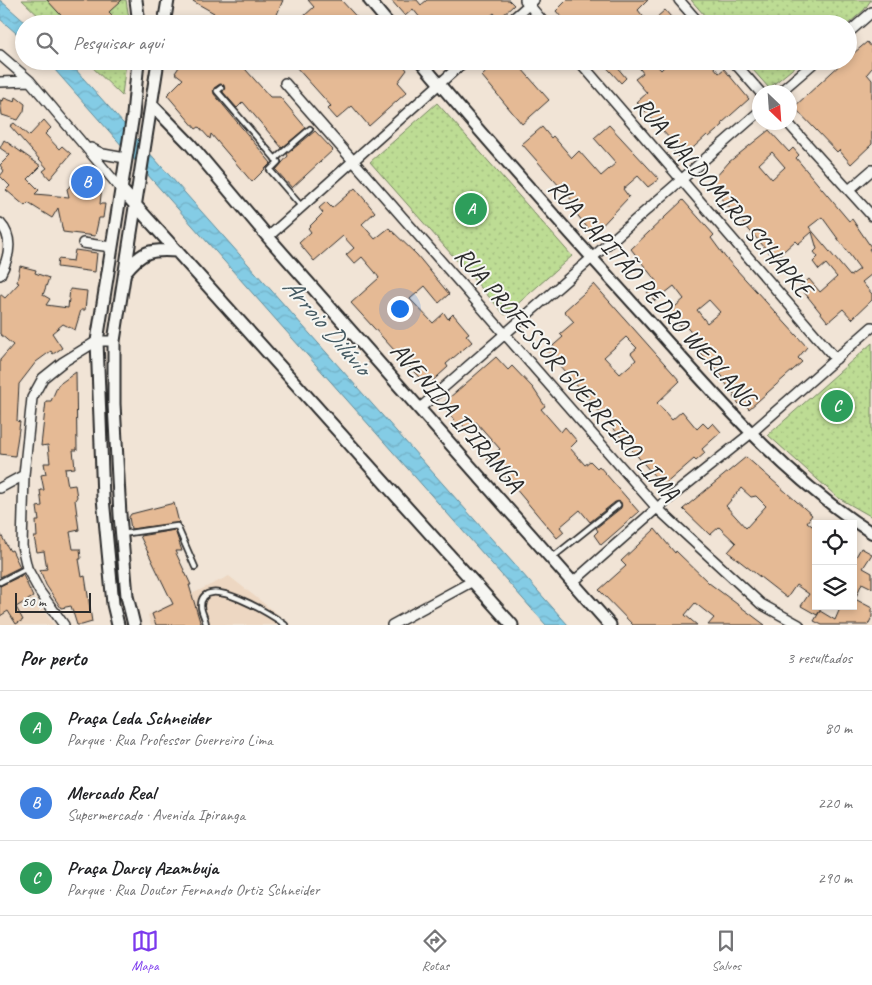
<!DOCTYPE html>
<html lang="pt">
<meta charset="utf-8">
<style>
:root{--surface:#fff;--page:#f6f6f6;--text:#202124;--muted:#757577;--line:#e0e0e0;--accent:#7c3aed}
body{margin:0;font-family:Caveat,sans-serif;background:var(--page);color:var(--text)}
.controls{position:absolute;right:15px;bottom:15px;display:grid;overflow:hidden;border-radius:0px;box-shadow:0 2px 8px #0003}
.controls button{width:45px;height:45px;display:grid;place-items:center;padding:0;border:0;border-bottom:1px solid var(--line);background:var(--surface);color:var(--text);font:25px sans-serif}
.compass{position:absolute;left:752px;top:85px;width:45px;height:45px;border-radius:50%;background:var(--surface);box-shadow:0 2px 8px #0003;rotate:155deg}
.scale{position:absolute;left:15px;bottom:12px;width:76px;box-sizing:border-box;padding-left:5px;border:2px solid #2b2b2b;border-top:0;font-size:14px;line-height:18px;white-space:nowrap;color:#2b2b2b;-webkit-text-stroke:4px #f6f6f2;paint-order:stroke}
.you{position:absolute;left:399px;top:308px;width:18px;height:18px;margin:-12px;border:4px solid #fff;border-radius:50%;background:#1a73e8;box-shadow:0 0 0 8px #1a73e833}
.badge{display:grid;place-items:center;width:32px;height:32px;border-radius:50%;background:var(--accent);color:#fff;font-size:16px;font-weight:700}
.pin{position:absolute;translate:-50% -50%;border:2px solid #fff;box-shadow:0 1px 5px #0006}
.list{margin:0;padding:0;list-style:none}
h2{display:flex;justify-content:space-between;align-items:center;height:65px;margin:0;padding:0 20px;font-size:21px}
h2 small{font-size:16px;font-weight:400;color:var(--muted)}
.list li{display:grid;grid-template-columns:32px 1fr auto;gap:15px;align-items:center;box-sizing:border-box;height:75px;padding:0 20px;border-top:1px solid var(--line)}
.list b{display:block;font-size:19px;white-space:nowrap}
.list p{margin:0;font-size:16px;white-space:nowrap;color:var(--muted)}
.list em{font-size:16px;font-style:normal;color:var(--muted)}
.icon{flex:none;width:28px;height:28px;fill:none;stroke:currentColor;stroke-width:2;stroke-linecap:round;stroke-linejoin:round}
.map{position:relative;flex:none;width:872px;height:625px;overflow:hidden}
.search{position:absolute;background:var(--surface);box-shadow:0 2px 8px #0003;left:15px;right:15px;top:15px;height:55px;display:flex;align-items:center;gap:12px;box-sizing:border-box;padding:0 18px;border-radius:28px;color:var(--muted);font-size:19px}
.sheet{height:290px;background:var(--surface)}
nav{display:flex;justify-content:space-around;align-items:center;box-sizing:border-box;height:70px;border-top:1px solid var(--line);background:var(--surface);font-size:14px;color:var(--muted)}
nav a{display:grid;justify-items:center;gap:2px}
nav .on{color:var(--accent)}
.map>svg:first-child{display:block}
.built{fill:#edd7c2}
.grass{fill:url(#grass-dots);stroke:#748460}
.water{fill:url(#water-waves);stroke:#608c9b}
.building{fill:#e5ba95;stroke:#2b2b2b;fill-rule:evenodd}
.lines{fill:none;stroke-linecap:round;stroke-linejoin:round}
.service-casing{stroke:#2b2b2b;stroke-width:8}
.minor-casing{stroke:#2b2b2b;stroke-width:12}
.tertiary-casing{stroke:#2b2b2b;stroke-width:14}
.secondary-casing{stroke:#2b2b2b;stroke-width:15}
.service{stroke:#f6f6f2;stroke-width:4.5}
.minor{stroke:#f6f6f2;stroke-width:9}
.tertiary{stroke:#f6f6f2;stroke-width:10}
.secondary{stroke:#f6f6f2;stroke-width:11}
.labels{text-anchor:middle;dominant-baseline:central;stroke-width:4;stroke-linejoin:round;paint-order:stroke}
.street-label{font-size:25px;fill:#2b2b2b;stroke:#f6f6f2}
.water-label{font-size:26px;font-style:italic;fill:#465b63;stroke:#f6f6f2}
</style>
<div class="map">
<svg width="872" height="625" viewBox="0 0 872 625">
<defs>
<pattern id="grass-dots" width="8" height="8" patternUnits="userSpaceOnUse" patternTransform="scale(1.25)"><rect width="8" height="8" fill="#bddc94"/><path d="M2 2h.1M6 6h.1" fill="none" stroke="#a3bd80" stroke-width="1.8" stroke-linecap="round"/></pattern>
<pattern id="water-waves" width="16" height="10" patternUnits="userSpaceOnUse" patternTransform="scale(1.25)"><rect width="16" height="10" fill="#84cce5"/><path d="M0 5q4-4 8 0t8 0" fill="none" stroke="#72afc5"/></pattern>
</defs>
<rect width="100%" height="100%" fill="#f1e4d6"/>
<filter id="ink" filterUnits="userSpaceOnUse"><feTurbulence type="fractalNoise" baseFrequency=".02" numOctaves="2"/><feDisplacementMap in="SourceGraphic" scale="10" xChannelSelector="R" yChannelSelector="G"/><feConvolveMatrix kernelMatrix="1 2 1 2 8 2 1 2 1" color-interpolation-filters="sRGB"/></filter>
<g filter="url(#ink)">
<path class="built" d="M229,576L291,625H151L148,615Z
M33,597L54,625H0V616Z"/>
<path class="grass" d="M22,0H126L130,24H47Z
M691,0H871L864,10L848,24H712Z
M86,61H126L122,96Z
M745,61H802L769,88Z
M437,103L572,256L505,315L370,162Z
M872,343V517L837,497L768,435Z"/>
<path class="water" d="M0,0L27,24H24V40L0,19Z
M47,61H68L568,625H546Z"/>
<path class="building" d="M47,0H122L109,12L117,20L113,24H69Z
M191,0H283L273,24H206L214,13Z
M308,0H341L363,24H309L304,16L314,7Z
M391,0H417L421,5L427,0H509L514,5L499,19L494,13L481,24H425L413,9L405,16Z
M567,0H648L638,10L649,24H567L556,11Z
M665,10L677,24H649Z
M867,42L872,48V68L867,74L872,80V144L851,164L839,150L837,152L794,107L844,61H848V58Z
M183,61H208L213,65L216,61H238L270,97H280L306,128L282,148L243,102L237,108L223,92L224,85L220,84L214,88V94L271,163L252,182L211,134L210,139L199,127L196,129L167,95L183,79L175,73Z
M303,61H400L407,70L398,82L407,92L369,126L352,106L337,119L328,109L331,106L296,67Z
M498,61H515L549,100L522,124L482,76Z
M601,61H612L626,78L621,83Z
M644,61H653L661,70L670,61H709L719,73L724,69L749,99L722,123L723,125L709,137L707,135L681,159L666,142L670,139L637,102L647,93L635,79L643,73L638,66Z
M16,97L25,104L24,111L18,120L2,115L0,100L3,101L4,98L15,102Z
M44,120L51,128L45,134L59,149L62,146L71,154L50,179L43,171L47,168L10,126L14,123L29,136Z
M609,125L659,179L648,187L638,176L623,189L629,197L593,235L575,212L573,208L576,205L522,144L542,127L551,138L553,136L572,158L579,151L601,176L616,163L594,138Z
M769,130L789,152L793,148L799,155L796,158L849,221L852,219L871,247L869,249L872,253V274L862,282L872,294V300L852,319L843,309L828,322L800,287L809,279L820,292L837,277L826,264L819,270L813,262L818,257L814,252L817,249L812,232L798,244L795,241L775,259L709,185L729,162ZM772,152L785,167L772,179L759,164ZM822,217L860,269L850,276L809,227Z
M315,131L333,150L292,188L276,170L288,156L287,154Z
M4,140L41,166L28,179L39,190L35,194L69,197L67,189L79,178L76,175L86,165L102,186L100,204H105L103,218H99L95,236L63,232L58,208L52,218L28,203L25,206L6,190L10,186L0,176L4,171L0,165L10,155L0,148Z
M355,188L375,212L362,224L375,239L389,228L417,255L449,294L439,303L425,286L410,299L433,323L444,313L448,319L453,314L469,333L466,335L472,342L446,364L448,367L427,386L351,303L379,278L375,272L362,257L354,264L346,255L354,248L343,236L314,261L299,243L311,232L308,228L323,213L319,208L326,202L332,208Z
M683,200L714,235L711,238L725,257L807,347L798,358L802,362L749,409L742,401L739,404L733,397L735,395L722,379L723,377L700,353L701,352L691,340L695,337L683,323L679,326L668,313L684,299L674,286L655,301L647,292L649,291L647,288L656,281L631,249ZM709,300L720,312L707,323L697,310Z
M75,250L97,253L95,272L57,267L58,259L73,261Z
M20,266L36,270L35,273L49,278L43,295L50,299L46,305L68,308L70,289L87,291L85,310H81L75,330L63,324L52,333L62,348L53,354L51,351L36,362L19,384L17,421L20,422L15,456L0,454V360L13,345L0,334V294L5,298L19,283L17,282Z
M594,284L680,381L657,403L672,420L682,411L697,429L703,423L708,428L713,423L721,432L702,449L705,453L696,461L694,459L663,486L547,351L563,337L560,334L574,322L564,311ZM626,337L637,348L631,353L636,360L620,374L604,357Z
M496,357L508,370L512,366L533,388L545,406L541,409L561,432L565,427L577,441L570,448L585,465L590,461L597,468L599,466L639,512L601,545L594,535L598,531L596,528L621,508V502H615L590,522L580,510L560,527L564,532L557,538L504,475L502,477L487,460L500,449L476,422L467,430L460,422L458,424L454,420L441,405Z
M76,372L77,450H73L75,468L65,469L68,486L75,485L77,497L75,500L79,530L70,532L73,549H80L81,559H79L82,577L85,576L92,622L82,625H77L71,606L61,608L46,585L40,570L47,569L44,551L37,552L34,537H37L36,521H39L37,507L42,506L40,490H44L41,475L46,474L44,463H50L48,445L41,446L46,401H51L58,385Z
M746,457L812,515L807,522L816,529V606H823L817,615L801,606L809,594L796,585L787,598L728,552L736,543L719,527L710,535L683,509ZM741,488L751,497L756,496L766,506L746,528L726,506Z
M174,503L179,523L131,529L129,517L131,514Z
M655,529L675,553L676,551L709,583L765,625H708L714,618L695,603L685,615L697,625H633L599,590L626,566L621,561Z
M175,530L182,551H175L191,585H189L201,625H156L152,614L173,604L140,536Z
M0,533L7,546L10,551L12,550L20,567L0,577Z
M861,548L872,554L863,568L872,573V588L862,583L855,599L872,608V617L868,625H822L814,621L820,611L835,620L841,606H853V562Z
M23,575L33,597L16,607L23,620L16,624L8,611L0,616V586Z"/>
<g class="lines">
<g class="service-casing">
<path id="service" d="M221,88L217,91L278,162L270,170L301,206
M275,159L310,129
M122,534L177,526L195,567
M553,557L618,505
M0,582L27,568
M206,625C206,619 201,612 201,606C201,570 276,617 285,625"/>
</g>
<g class="minor-casing">
<path id="minor" d="M525,0L545,24
M679,0L700,24
M507,24L534,0
M848,33L872,12
M0,55L30,81L121,189
M579,61L836,359
M733,61L760,92
M0,82L30,81
M285,83L657,508L761,604L799,625
M780,92L816,61
M787,122L872,216
M91,148L103,154L125,158
M849,190L872,170
M0,223C14,238 9,258 0,275
M268,237L465,61
M83,243L111,247
M419,409L760,111
M0,488L24,475
M572,583L657,508L750,434L872,327
M64,625L40,592L27,568L22,546L24,475L32,398L43,378L63,362L97,341H114
M392,625L471,582"/>
</g>
<g class="tertiary-casing">
<path id="tertiary" d="M369,0L389,24
M420,61C494,149 571,235 648,320C717,397 784,477 872,533"/>
</g>
<g class="secondary-casing">
<path id="secondary" d="M136,0L139,24
M164,24L168,0
M151,104L190,144L268,237L610,625
M121,189L512,625
M125,272C142,251 150,249 177,251
M118,625L113,604L103,498L97,341L133,115L138,61
M134,625L127,596L120,515L114,404V341L158,61"/>
</g>
<use href="#service" class="service"/>
<use href="#minor" class="minor"/>
<use href="#tertiary" class="tertiary"/>
<use href="#secondary" class="secondary"/>
</g>
</g>
<g class="labels">
<g class="street-label">
<text transform="translate(723 197) rotate(49)">RUA WALDOMIRO SCHAPKE</text>
<text transform="translate(652 293) rotate(48)">RUA CAPITÃO PEDRO WERLANG</text>
<text transform="translate(567 374) rotate(49)">RUA PROFESSOR GUERREIRO LIMA</text>
<text transform="translate(457 417) rotate(49)">AVENIDA IPIRANGA</text>
</g>
<g class="water-label">
<text transform="translate(327 326) rotate(49)">Arroio Dilúvio</text>
</g>
</g>
</svg>
<div class="controls">
<button><svg class="icon" aria-label="locate" viewBox="0 0 24 24"><circle cx="12" cy="12" r="6"/><path d="M12 2v4M12 18v4M2 12h4M18 12h4"/></svg></button>
<button><svg class="icon" aria-label="layers" viewBox="0 0 24 24"><path d="M12 4l9 5-9 5-9-5zM3 14l9 5 9-5"/></svg></button>
</div>
<svg class="compass" viewBox="-18 -18 36 36"><path d="M0-13l5 13h-10z" fill="#e53935"/><path d="M0 13l5-13h-10z" fill="#757577"/></svg>
<div class="scale">50 m</div>
<div class="you"></div>
<div class="pin badge" style="left:471px;top:209px;background:#2e9e5b">A</div>
<div class="pin badge" style="left:87px;top:182px;background:#3f7fe0">B</div>
<div class="pin badge" style="left:837px;top:406px;background:#2e9e5b">C</div>
<div class="search"><svg class="icon" aria-label="search" viewBox="0 0 24 24"><circle cx="10" cy="10" r="6"/><path d="M15 15l6 6"/></svg>Pesquisar aqui</div>
</div>
<section class="sheet">
<h2>Por perto<small>3 resultados</small></h2>
<ul class="list">
<li><span class="badge" style="background:#2e9e5b">A</span><div><b>Praça Leda Schneider</b><p>Parque · Rua Professor Guerreiro Lima</p></div><em>80 m</em></li>
<li><span class="badge" style="background:#3f7fe0">B</span><div><b>Mercado Real</b><p>Supermercado · Avenida Ipiranga</p></div><em>220 m</em></li>
<li><span class="badge" style="background:#2e9e5b">C</span><div><b>Praça Darcy Azambuja</b><p>Parque · Rua Doutor Fernando Ortiz Schneider</p></div><em>290 m</em></li>
</ul>
</section>
<nav>
<a class="on"><svg class="icon" aria-label="map" viewBox="0 0 24 24"><path d="M3 6l6-2 6 2 6-2v14l-6 2-6-2-6 2zM9 4v14M15 6v14"/></svg>Mapa</a>
<a><svg class="icon" aria-label="directions" viewBox="0 0 24 24"><path d="M12 3l9 9-9 9-9-9zM9 14v-3h6M13 9l2 2-2 2"/></svg>Rotas</a>
<a><svg class="icon" aria-label="saved" viewBox="0 0 24 24"><path d="M7 4h10v16l-5-4-5 4z"/></svg>Salvos</a>
</nav>
